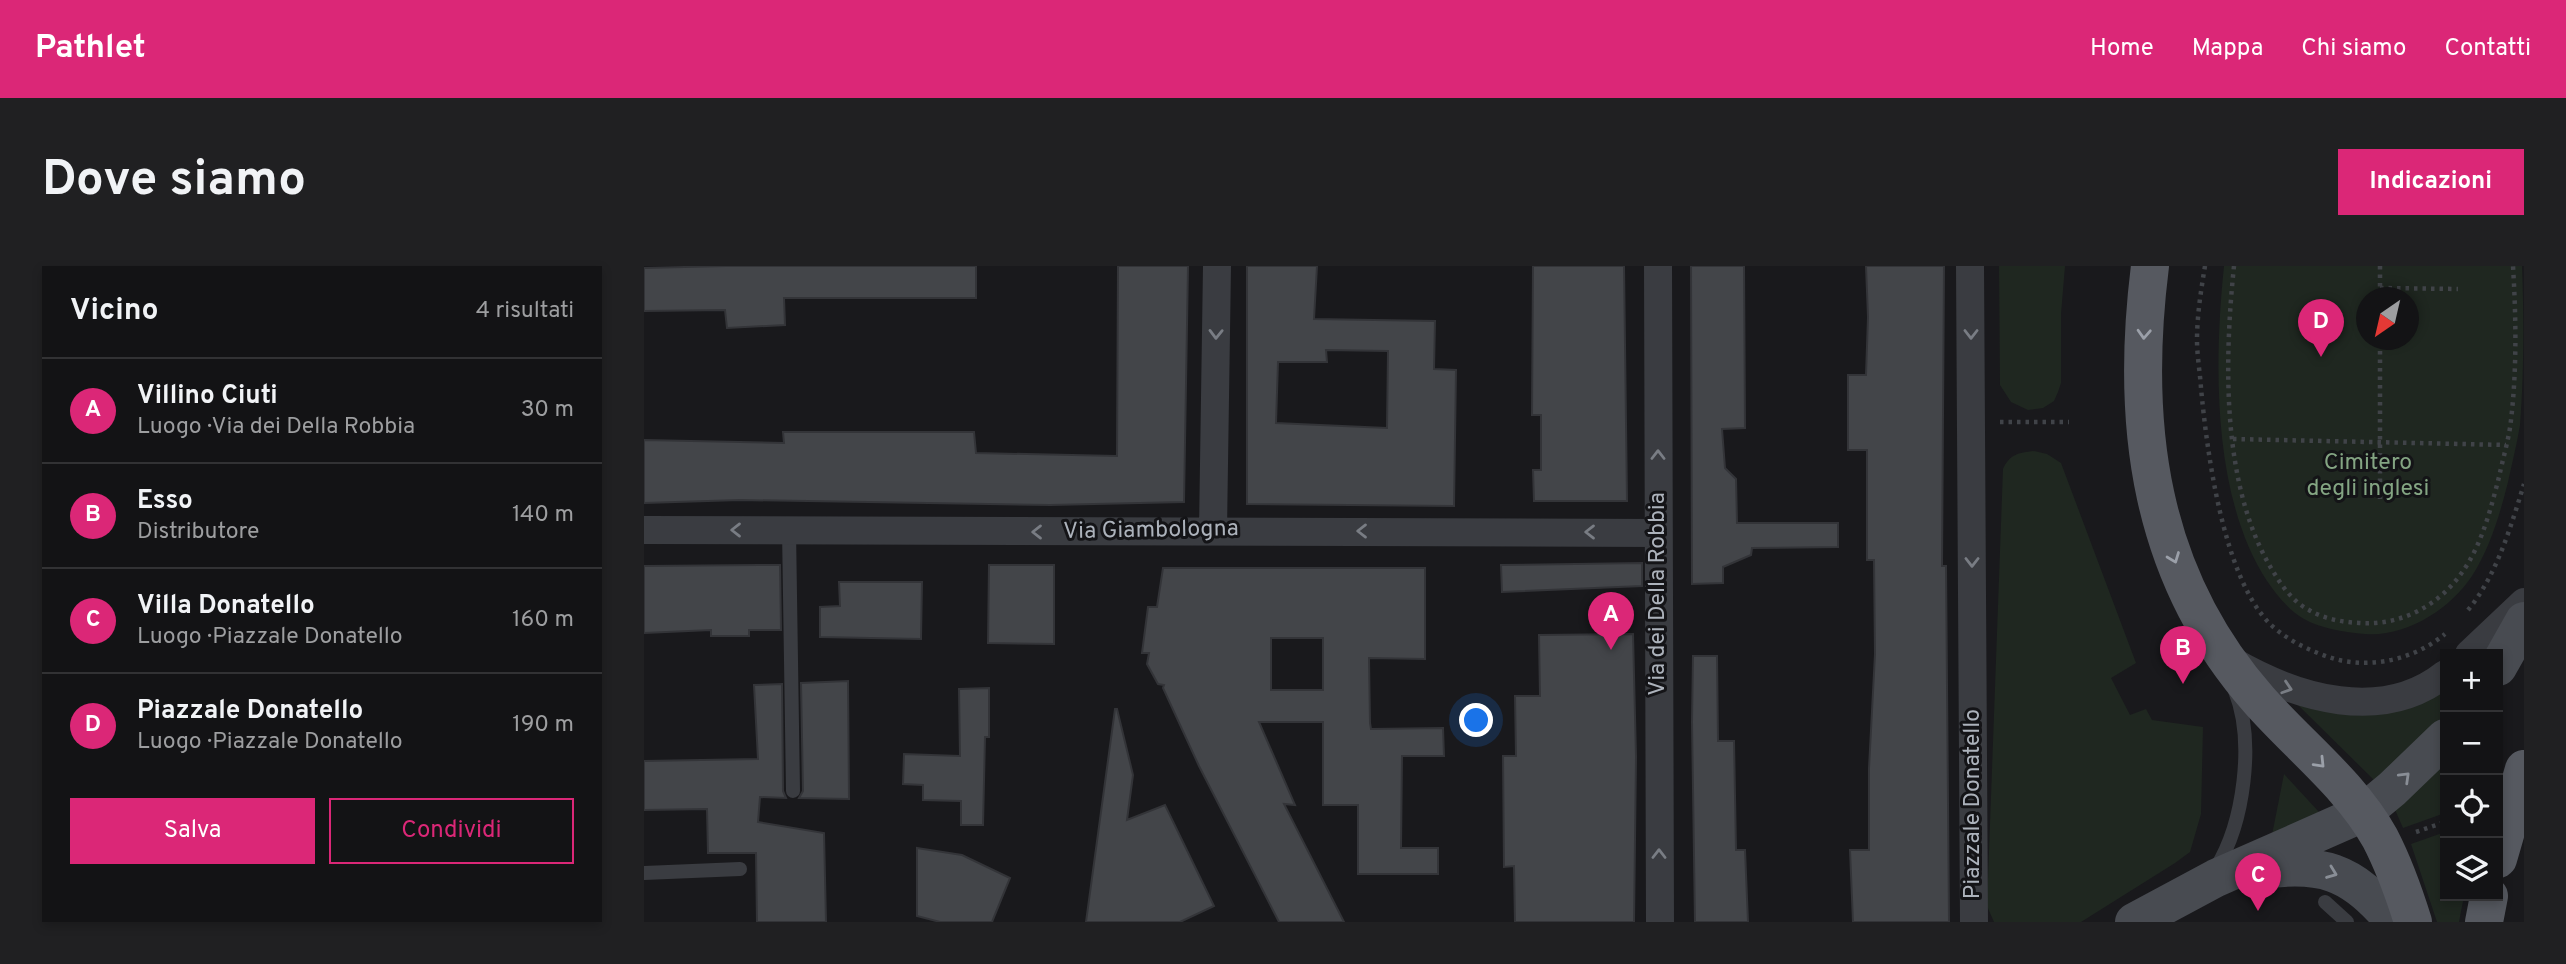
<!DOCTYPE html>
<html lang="it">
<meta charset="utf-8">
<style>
:root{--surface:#131315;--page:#202022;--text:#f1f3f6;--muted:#9d9ea0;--line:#323234;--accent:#db2777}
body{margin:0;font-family:Overpass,sans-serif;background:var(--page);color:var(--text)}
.controls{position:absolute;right:21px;bottom:21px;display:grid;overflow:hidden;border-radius:0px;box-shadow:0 4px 10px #0003}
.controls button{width:63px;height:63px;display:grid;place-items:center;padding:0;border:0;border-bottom:2px solid var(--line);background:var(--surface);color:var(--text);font:35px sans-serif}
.compass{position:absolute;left:1712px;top:21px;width:63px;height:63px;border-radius:50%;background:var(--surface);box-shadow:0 4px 10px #0003;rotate:214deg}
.you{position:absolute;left:833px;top:455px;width:24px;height:24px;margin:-18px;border:5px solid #fff;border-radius:50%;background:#1a73e8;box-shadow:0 0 0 10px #1a73e833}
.badge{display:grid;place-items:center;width:46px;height:46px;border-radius:50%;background:var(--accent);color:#fff;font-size:23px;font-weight:700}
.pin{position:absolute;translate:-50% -58px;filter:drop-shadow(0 2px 4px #0008)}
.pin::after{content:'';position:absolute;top:37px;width:24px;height:21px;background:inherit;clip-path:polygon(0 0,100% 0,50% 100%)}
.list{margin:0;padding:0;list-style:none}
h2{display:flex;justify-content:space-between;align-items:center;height:91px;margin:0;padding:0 28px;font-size:30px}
h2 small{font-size:23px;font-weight:400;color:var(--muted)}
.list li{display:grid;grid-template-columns:46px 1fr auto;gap:21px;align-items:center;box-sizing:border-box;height:105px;padding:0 28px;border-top:2px solid var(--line)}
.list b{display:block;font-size:26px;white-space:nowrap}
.list p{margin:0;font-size:23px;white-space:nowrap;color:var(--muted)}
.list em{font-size:23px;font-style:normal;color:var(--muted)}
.actions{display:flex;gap:14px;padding:21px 28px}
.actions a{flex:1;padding:16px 0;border:2px solid var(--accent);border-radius:0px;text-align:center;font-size:24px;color:var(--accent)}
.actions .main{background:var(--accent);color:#fff}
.icon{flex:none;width:38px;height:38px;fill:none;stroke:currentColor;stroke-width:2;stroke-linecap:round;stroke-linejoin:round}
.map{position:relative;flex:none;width:1880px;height:656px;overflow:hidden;border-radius:0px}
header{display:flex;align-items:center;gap:42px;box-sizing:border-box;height:98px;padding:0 35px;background:var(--accent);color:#fff}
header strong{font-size:33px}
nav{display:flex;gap:38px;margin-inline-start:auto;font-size:24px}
.intro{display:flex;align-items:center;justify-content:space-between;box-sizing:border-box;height:168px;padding:0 42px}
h1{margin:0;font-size:49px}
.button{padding:18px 32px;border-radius:0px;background:var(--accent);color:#fff;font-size:24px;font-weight:700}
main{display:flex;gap:42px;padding:0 42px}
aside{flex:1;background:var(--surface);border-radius:0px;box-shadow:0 4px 10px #0003}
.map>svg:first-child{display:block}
.green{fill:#1f2720;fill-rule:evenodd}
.building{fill:#434549;stroke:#333438;stroke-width:2;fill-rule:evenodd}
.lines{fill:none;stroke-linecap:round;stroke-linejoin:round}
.path{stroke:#404348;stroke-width:4.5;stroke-dasharray:3.5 5;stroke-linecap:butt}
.lane{stroke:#3a3c41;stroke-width:14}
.street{stroke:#3a3c41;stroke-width:28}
.secondary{stroke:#484b51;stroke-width:38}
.primary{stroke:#565960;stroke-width:38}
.oneway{stroke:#797d84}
.oneway2{stroke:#9ba0a9}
.oneway3{stroke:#898e96}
.labels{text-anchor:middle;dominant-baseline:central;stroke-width:6;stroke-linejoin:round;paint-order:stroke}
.park-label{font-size:23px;fill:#84a583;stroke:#141417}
.street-label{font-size:23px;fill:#acb2bb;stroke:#141417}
</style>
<header>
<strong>Pathlet</strong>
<nav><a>Home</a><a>Mappa</a><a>Chi siamo</a><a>Contatti</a></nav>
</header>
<div class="intro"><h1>Dove siamo</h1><a class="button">Indicazioni</a></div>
<main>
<aside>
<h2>Vicino<small>4 risultati</small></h2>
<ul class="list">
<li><span class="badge">A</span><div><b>Villino Ciuti</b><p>Luogo · Via dei Della Robbia</p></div><em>30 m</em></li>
<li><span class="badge">B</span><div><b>Esso</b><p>Distributore</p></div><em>140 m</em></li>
<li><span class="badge">C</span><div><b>Villa Donatello</b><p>Luogo · Piazzale Donatello</p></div><em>160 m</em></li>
<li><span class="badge">D</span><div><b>Piazzale Donatello</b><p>Luogo · Piazzale Donatello</p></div><em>190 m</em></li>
</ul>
<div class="actions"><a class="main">Salva</a><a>Condividi</a></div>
</aside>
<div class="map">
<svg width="1880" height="656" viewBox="0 0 1880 656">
<rect width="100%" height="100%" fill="#19191c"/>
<path class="green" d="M1355,0H1421L1417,48V117L1414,126L1410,135L1399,142L1384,144L1367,136L1356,119Z
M1580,0H1878C1880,50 1880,109 1876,159C1873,178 1868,197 1864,216C1856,248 1846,282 1828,310C1806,343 1763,371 1721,368C1700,366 1678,363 1660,353C1645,345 1632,328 1623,315C1568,231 1570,97 1580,0ZM1722,32H1764V74H1722Z
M1390,185L1403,188L1417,197L1492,397L1467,412L1486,449L1502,443L1508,454L1559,461L1557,548L1546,586L1531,597L1437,656H1350L1343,640L1359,203C1366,188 1374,187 1390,185Z
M1801,421V450L1731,515L1654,439C1682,445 1711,454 1740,446C1761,440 1781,429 1801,421Z
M1801,487V547L1759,562L1749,539Z
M1640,508L1675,546L1628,569Z
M1801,566V630H1820L1815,656H1793L1767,578Z"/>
<path class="building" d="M81,0H332V32H140L141,59L83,62L81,44L0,45V2Z
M474,0H544L540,236L406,239L96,234L0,237V174L140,177L139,166H330L332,187L473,190Z
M603,0H673L670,53L791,55L790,103L812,104L810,240L603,238ZM682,84L744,85L743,162L632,157L634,96H683Z
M889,0H980L983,235H890L889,204H897V149H888Z
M1047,0H1100L1101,162L1078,163L1081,202L1092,213L1093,257H1194V281L1108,282L1107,289L1079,301V317L1048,318Z
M1222,0H1300L1298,300H1302L1305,656H1209L1206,584H1225V502L1231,388L1230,294H1223V184H1204V109H1222L1224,51Z
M998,297V320L858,326L857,299Z
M115,299H136L137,364H105V370H67V364L0,367V300Z
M345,299H410V378L344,377Z
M519,302H781V393L725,392L726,457L727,463L799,462L800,490H758L757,582H794V608H714V539H679V456H615L651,539L640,538L700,656H635L555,500L519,422L520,419L514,418L503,398L505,387H498L504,341H513ZM627,372H679V424H627Z
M195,316H278L277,373L176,371V341L196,340Z
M989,368L992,491L990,656H871L870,600L860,601L859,490H872L871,430H896L895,369Z
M1049,390H1073L1074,475H1090L1092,584H1101L1104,656H1051L1048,456Z
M204,415L205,533L155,532L159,525L157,417Z
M138,418L139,525L142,532L116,531L114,556L180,567L182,656H113L112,587H64L63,543L0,544V495L114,493L110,419Z
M345,422V471H341L339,559H317V535L279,534V519L259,518L260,488L316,490L315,423Z
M471,443H473L489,509L483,554L521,539L570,640L536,656H442Z
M273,582L318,589L366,612L348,656H296L273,650Z"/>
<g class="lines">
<path class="path" d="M1561,0C1557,24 1553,50 1553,74C1553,90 1556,106 1557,122C1563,186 1579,311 1626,358C1644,375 1668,386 1691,393C1728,403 1771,393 1801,368
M1590,0C1580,97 1577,226 1632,310C1640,323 1651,337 1665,344C1680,353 1698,356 1715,357C1757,360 1796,339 1819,305C1838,278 1847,242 1855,211C1859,192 1865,173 1867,154C1873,102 1872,51 1869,0
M1736,0V32
M1736,22L1814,23
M1356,156H1425
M1589,173L1862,179
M1736,233V74
M1824,344C1853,309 1867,260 1880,218
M1772,566L1801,556"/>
<path class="lane" d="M145,264L149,525
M1572,602C1600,557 1611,475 1591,425
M0,607L96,603
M1681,636L1703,656"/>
<path class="street" d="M1014,0L1016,656
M1326,0L1330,656
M0,264L1014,267
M569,264L573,0
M1825,388L1880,336
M1590,396C1653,432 1738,458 1801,408"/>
<path class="secondary" d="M1854,401L1880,355
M1612,605C1676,595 1708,604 1750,656
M1490,656L1572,612L1719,547L1748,523L1801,472"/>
<path class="primary" d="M1506,0C1486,159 1505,309 1614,433C1654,479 1706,518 1736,572C1750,599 1760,627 1769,656
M1854,593L1880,503
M1840,656L1845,630"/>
</g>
<defs><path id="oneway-chevron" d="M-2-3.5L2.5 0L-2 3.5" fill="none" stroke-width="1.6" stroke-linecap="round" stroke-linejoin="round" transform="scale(1.75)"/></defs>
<g class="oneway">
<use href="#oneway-chevron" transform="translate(572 68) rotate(91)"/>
<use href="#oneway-chevron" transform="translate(1327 68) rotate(90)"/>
<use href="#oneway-chevron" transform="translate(1014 189) rotate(-90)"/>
<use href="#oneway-chevron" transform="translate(92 264) rotate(-180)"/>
<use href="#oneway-chevron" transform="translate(718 265) rotate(-180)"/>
<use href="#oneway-chevron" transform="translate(393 266) rotate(-180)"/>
<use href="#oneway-chevron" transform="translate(946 266) rotate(-180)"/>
<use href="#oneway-chevron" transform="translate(1328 296) rotate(90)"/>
<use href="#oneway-chevron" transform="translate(1643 422) rotate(18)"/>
<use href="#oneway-chevron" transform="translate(1015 588) rotate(-90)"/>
</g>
<g class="oneway2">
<use href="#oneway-chevron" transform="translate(1500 68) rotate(93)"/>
<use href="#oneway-chevron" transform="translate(1530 292) rotate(69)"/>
<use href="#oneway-chevron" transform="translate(1676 497) rotate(46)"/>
</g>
<g class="oneway3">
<use href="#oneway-chevron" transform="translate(1761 511) rotate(-44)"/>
<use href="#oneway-chevron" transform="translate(1688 607) rotate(21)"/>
</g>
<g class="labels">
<g class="park-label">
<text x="1724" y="197">Cimitero<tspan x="1724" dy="26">degli inglesi</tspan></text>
</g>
<g class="street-label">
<text transform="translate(507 265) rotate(-1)">Via Giambologna</text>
<text transform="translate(1014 328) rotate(-90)">Via dei Della Robbia</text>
<text transform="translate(1329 538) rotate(-90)">Piazzale Donatello</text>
</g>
</g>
</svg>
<div class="controls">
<button>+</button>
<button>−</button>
<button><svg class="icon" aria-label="locate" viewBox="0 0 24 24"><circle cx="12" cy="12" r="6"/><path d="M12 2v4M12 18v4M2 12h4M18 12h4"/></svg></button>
<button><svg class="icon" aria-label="layers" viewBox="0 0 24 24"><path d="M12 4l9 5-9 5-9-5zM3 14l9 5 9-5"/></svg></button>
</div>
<svg class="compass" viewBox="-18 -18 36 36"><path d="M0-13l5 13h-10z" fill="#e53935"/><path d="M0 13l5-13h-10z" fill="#9d9ea0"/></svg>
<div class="you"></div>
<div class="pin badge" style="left:967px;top:384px">A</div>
<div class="pin badge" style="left:1539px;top:418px">B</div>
<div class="pin badge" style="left:1614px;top:645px">C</div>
<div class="pin badge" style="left:1677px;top:91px">D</div>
</div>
</main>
